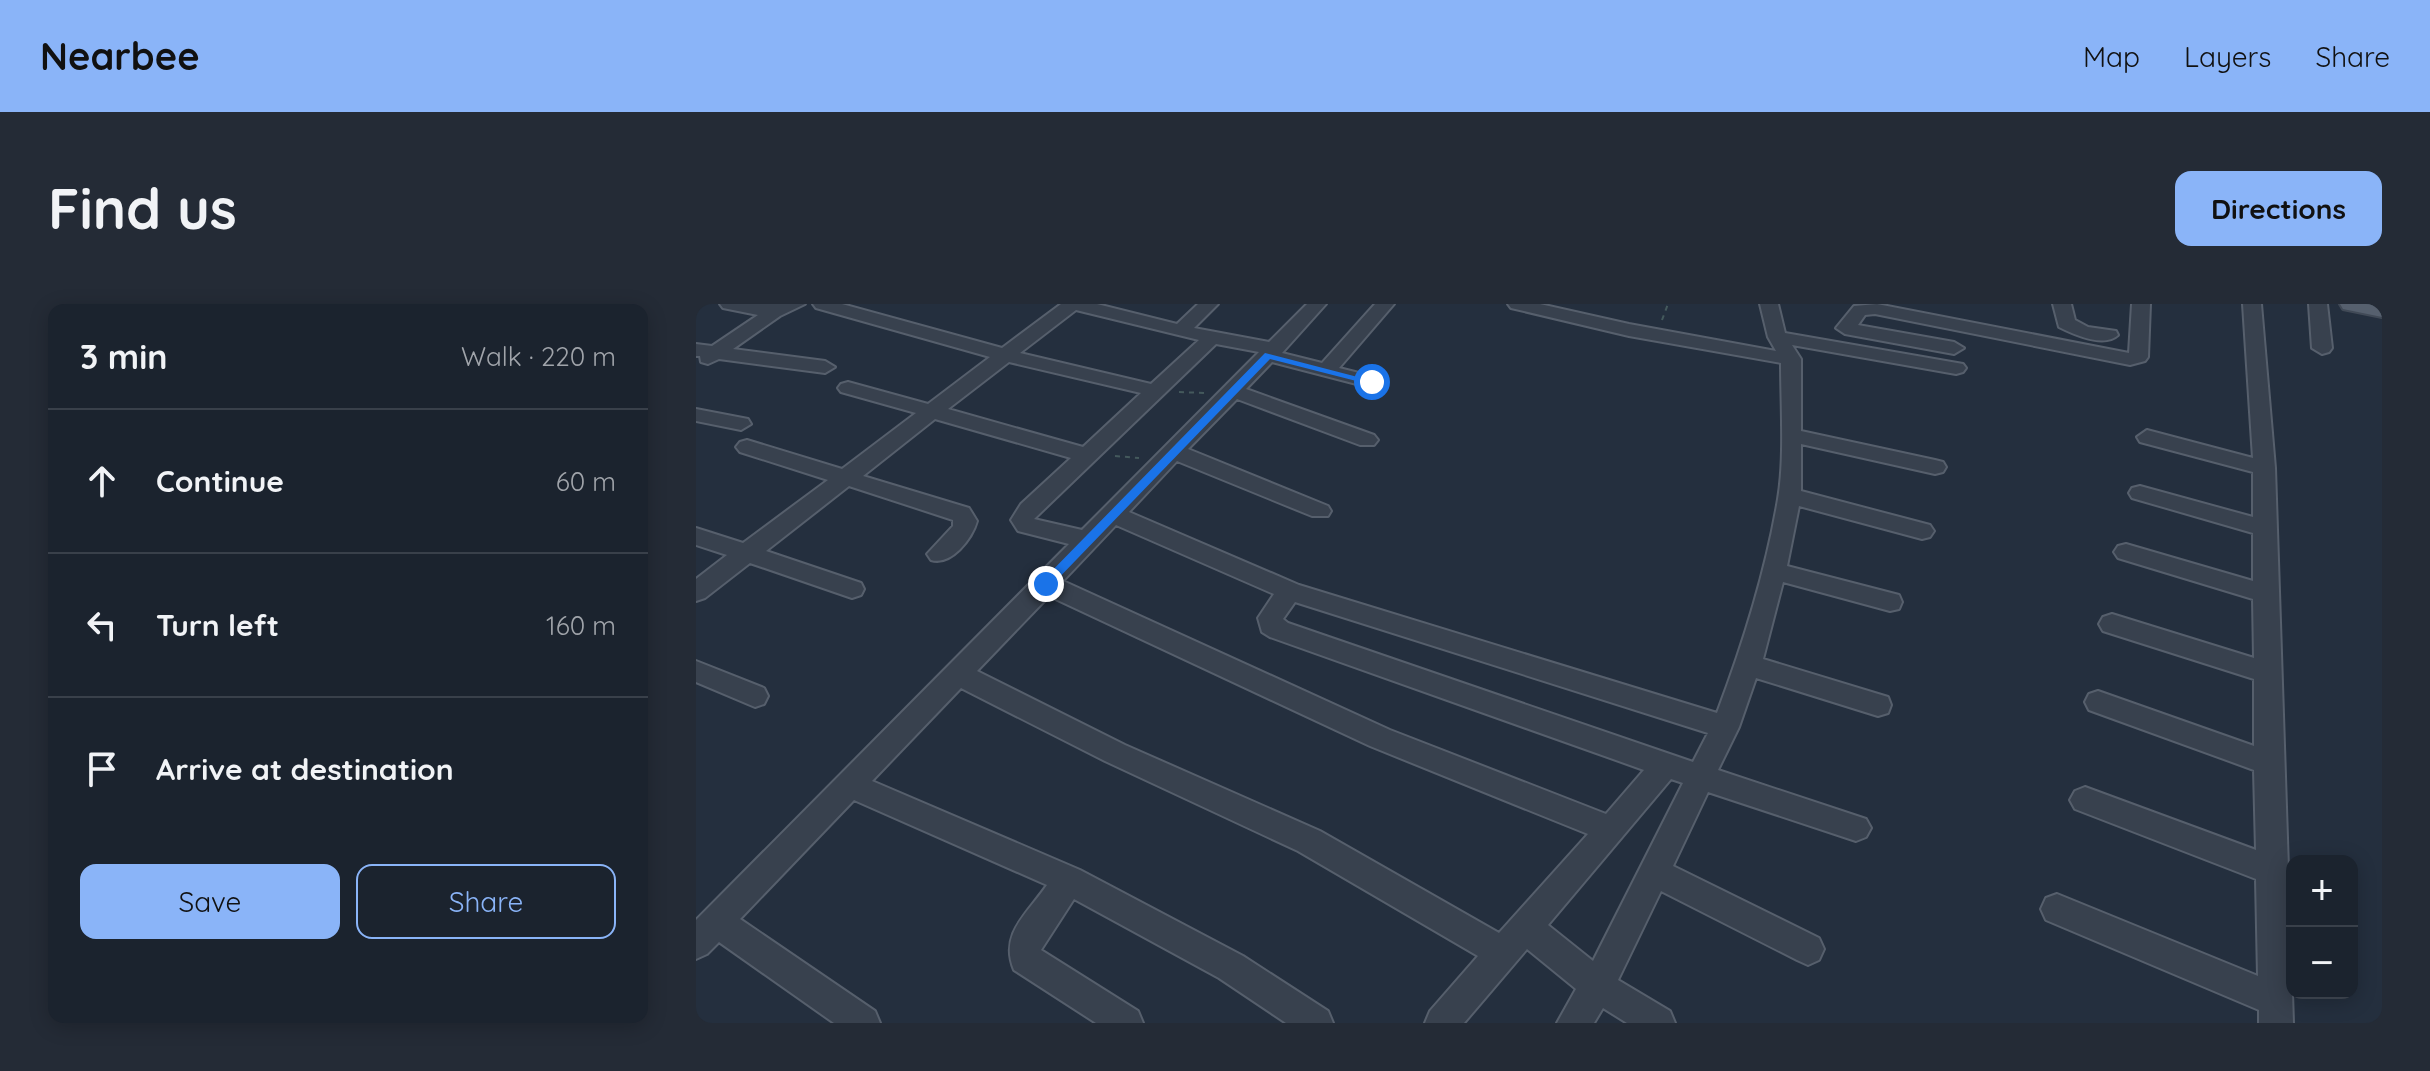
<!DOCTYPE html>
<meta charset="utf-8">
<style>
:root{--surface:#1b232e;--page:#242b36;--text:#f1f3f6;--muted:#a0a4aa;--line:#39404a;--accent:#8ab4f8}
body{margin:0;font-family:Quicksand,sans-serif;background:var(--page);color:var(--text)}
.controls{position:absolute;right:24px;bottom:24px;display:grid;overflow:hidden;border-radius:16px;box-shadow:0 4px 20px #0003}
.controls button{width:72px;height:72px;display:grid;place-items:center;padding:0;border:0;border-bottom:2px solid var(--line);background:var(--surface);color:var(--text);font:40px sans-serif}
.stop{position:absolute;width:24px;height:24px;margin:-18px;border:6px solid #1a73e8;border-radius:50%;background:#fff}
.stop.end{background:#1a73e8;border-color:#fff;box-shadow:0 2px 8px #0008}
.list{margin:0;padding:0;list-style:none}
h2{display:flex;justify-content:space-between;align-items:center;height:104px;margin:0;padding:0 32px;font-size:34px}
h2 small{font-size:26px;font-weight:400;color:var(--muted)}
.list li{display:grid;grid-template-columns:52px 1fr auto;gap:24px;align-items:center;box-sizing:border-box;height:144px;padding:0 32px;border-top:2px solid var(--line)}
.list b{display:block;font-size:30px;white-space:nowrap}
.list em{font-size:26px;font-style:normal;color:var(--muted)}
.actions{display:flex;gap:16px;padding:24px 32px}
.actions a{flex:1;padding:18px 0;border:2px solid var(--accent);border-radius:16px;text-align:center;font-size:28px;color:var(--accent)}
.actions .main{background:var(--accent);color:#111}
.icon{flex:none;width:44px;height:44px;fill:none;stroke:currentColor;stroke-width:2;stroke-linecap:round;stroke-linejoin:round}
.map{position:relative;flex:none;width:1686px;height:719px;overflow:hidden;border-radius:16px}
header{display:flex;align-items:center;gap:48px;box-sizing:border-box;height:112px;padding:0 40px;background:var(--accent);color:#111}
header strong{font-size:38px}
nav{display:flex;gap:44px;margin-inline-start:auto;font-size:28px}
.intro{display:flex;align-items:center;justify-content:space-between;box-sizing:border-box;height:192px;padding:0 48px}
h1{margin:0;font-size:56px}
.button{padding:20px 36px;border-radius:16px;background:var(--accent);color:#111;font-size:28px;font-weight:700}
main{display:flex;gap:48px;padding:0 48px}
aside{flex:1;background:var(--surface);border-radius:16px;box-shadow:0 4px 20px #0003}
.map>svg:first-child{display:block}
.lines{fill:none;stroke-linecap:round;stroke-linejoin:round}
.minor-casing{stroke:#565f6c;stroke-width:4}
.major-casing{stroke:#414a57;stroke-width:4}
.path{stroke:#44595c;stroke-width:2;stroke-dasharray:5 5;stroke-linecap:butt}
.minor{fill:#38414e;fill-rule:evenodd}
.major{fill:#56606e;fill-rule:evenodd}
.route{fill:#1a73e8}
</style>
<header>
<strong>Nearbee</strong>
<nav><a>Map</a><a>Layers</a><a>Share</a></nav>
</header>
<div class="intro"><h1>Find us</h1><a class="button">Directions</a></div>
<main>
<aside>
<h2>3 min<small>Walk · 220 m</small></h2>
<ul class="list">
<li><svg class="icon" aria-label="ahead" viewBox="0 0 24 24"><path d="M12 20V5M6 11l6-6 6 6"/></svg><div><b>Continue</b></div><em>60 m</em></li>
<li><svg class="icon" aria-label="left" viewBox="0 0 24 24"><path d="M17 20v-9H6M10 6l-5 5 5 5"/></svg><div><b>Turn left</b></div><em>160 m</em></li>
<li><svg class="icon" aria-label="arrive" viewBox="0 0 24 24"><path d="M6 21V4h12l-3 4 3 4H6"/></svg><div><b>Arrive at destination</b></div></li>
</ul>
<div class="actions"><a class="main">Save</a><a>Share</a></div>
</aside>
<div class="map">
<svg width="1686" height="719" viewBox="0 0 1686 719">
<rect width="100%" height="100%" fill="#242f3e"/>
<g class="lines">
<g class="minor-casing">
<path id="minor" d="M24,0H109L84,12L37,45L129,57L139,63L129,69L23,55L12,60L5,58L4,52H0V40L16,42L62,11L27,4Z
M117,0H146L306,44L365,0H401L481,20L502,0H522L498,24L573,38L611,0H630L586,49L626,59L679,0H698L643,64L683,74L686,78L683,82L676,84L576,58L550,85L678,131L682,136L678,141H664L541,95L492,145L632,202L635,207L632,212H616L481,157L433,208L603,281L1021,409C1047,340 1070,267 1082,195C1089,155 1085,100 1085,59L933,32L815,4L812,0H844L933,20L1080,47L1072,33L1064,0H1082L1089,29L1267,60L1270,64L1267,68L1260,70L1096,41L1105,55V127L1239,156L1247,158L1250,163L1247,168L1239,170L1105,140V187L1234,221L1238,227L1234,233L1226,235L1103,202L1091,262L1203,291L1206,298L1203,305L1194,307L1087,278L1067,355L1192,393L1195,401L1192,409L1182,412L1060,374L1043,423L1022,466L1170,515L1175,524L1170,533L1160,537L1012,488L977,562L1123,634L1128,645L1123,656L1112,661L1101,656L965,587L922,676L974,707L979,719H931L907,704L898,719H861L880,685L831,645L768,719H729L734,707L782,652L602,547L409,457L265,384L176,477L384,566L547,652L632,707L637,719H590L523,674L378,595L345,646L442,707L447,719H400L318,666C303,630 331,610 351,581L158,496L44,615L179,707L184,719H138L23,638L11,650L0,655V616L373,240L322,227L315,216L325,200L375,154L239,115L167,172L273,204L281,217C276,235 255,262 235,256L231,250L257,222V216L153,182L70,247L165,279L168,285L165,291L156,294L54,259L9,294L0,297V275L31,251L0,241V224L47,239L132,176L44,148L40,143L44,138L51,136L146,165L220,109L145,88L142,84L145,80L152,78L232,100L294,53L120,4ZM380,6L503,36L455,80L324,49ZM520,40L563,48L386,226L338,215ZM313,58L445,89L387,143L252,105ZM420,221L578,290L562,314L566,328L574,333L948,466L910,510L694,426L367,277ZM353,292L674,442L892,530L803,629L624,527L429,441L281,367ZM599,298L1012,429L997,458L592,319L587,315ZM975,475L987,479L897,657L852,621Z
M1181,0L1433,49L1436,0H1454L1452,53L1449,57L1434,61L1179,10L1169,11L1162,21L1258,38L1268,44L1258,50L1149,30L1140,24L1158,2Z
M1357,0H1375L1379,16L1392,23L1420,27L1422,31C1408,44 1379,31 1363,23Z
M1547,0H1565L1579,164L1597,719H1563V706L1350,616L1345,605L1350,594L1361,590L1562,672L1560,575L1379,505L1374,496L1379,487L1389,483L1560,546L1558,466L1393,406L1389,398L1393,390L1402,387L1558,442V375L1407,327L1403,320L1407,313L1416,310L1558,354L1557,295L1422,254L1418,248L1422,242L1430,240L1557,277V229L1436,194L1433,189L1436,184L1444,182L1557,213V168L1444,138L1441,133L1451,126L1557,154Z
M1613,0H1631L1636,44L1633,48L1626,50L1616,44Z
M0,105L52,115L55,120L45,126L0,117Z
M0,357L68,384L72,392L68,400L59,403L0,378Z"/>
</g>
<g class="major-casing">
<path id="major" d="M1644,0H1686V13L1647,5Z"/>
</g>
<path class="path" d="M966,16L972,0
M483,88L508,89
M419,152L443,154"/>
<use href="#minor" class="minor"/>
<use href="#major" class="major"/>
</g>
<path class="route" d="M569,49L681,78L676,81L574,55L354,283H346V277Z"/>
</svg>
<div class="controls">
<button>+</button>
<button>−</button>
</div>
<div class="stop" style="left:676px;top:78px"></div>
<div class="stop end" style="left:350px;top:280px"></div>
</div>
</main>
